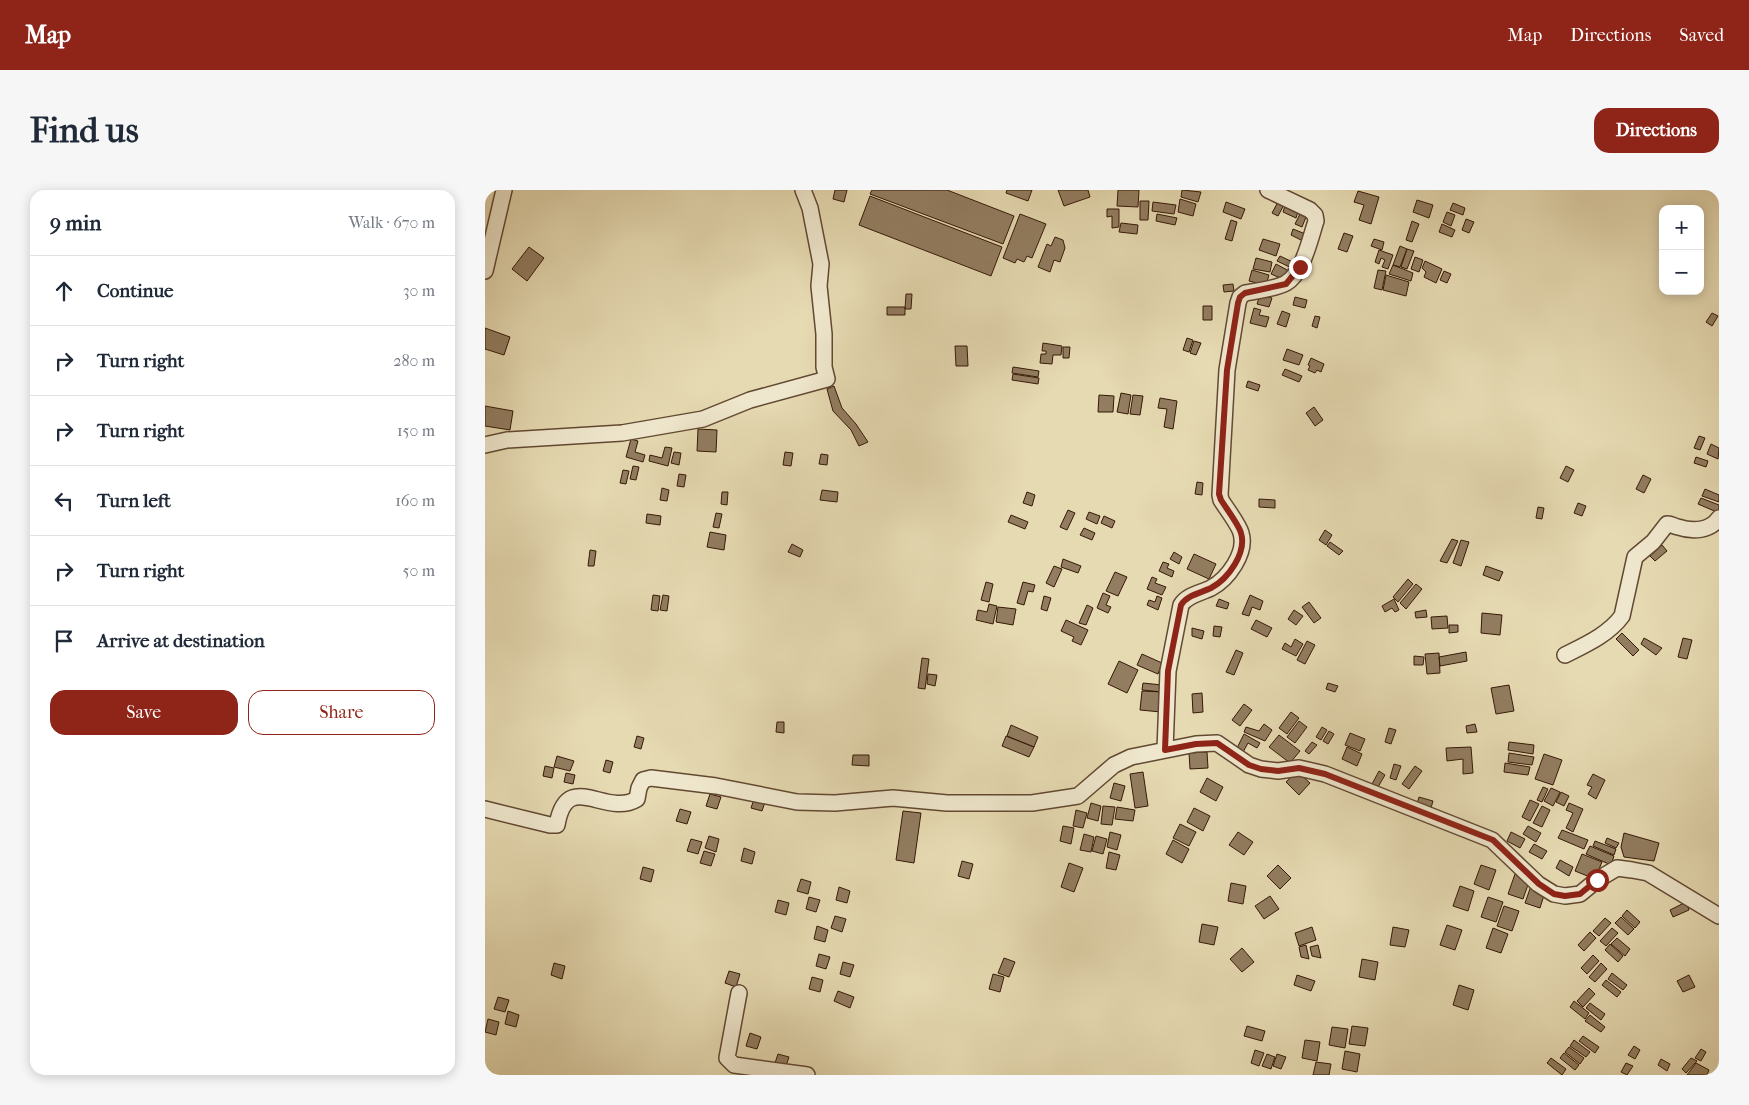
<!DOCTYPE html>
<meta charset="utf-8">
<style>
:root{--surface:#fff;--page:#f6f6f7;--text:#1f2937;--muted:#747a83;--line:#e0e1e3;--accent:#8f2418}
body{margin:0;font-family:"IM FELL French Canon",serif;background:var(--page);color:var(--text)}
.controls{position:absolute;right:15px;top:15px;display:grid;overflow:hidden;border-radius:10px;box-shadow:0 2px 12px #0003}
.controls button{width:45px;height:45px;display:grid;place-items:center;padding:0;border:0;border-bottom:1px solid var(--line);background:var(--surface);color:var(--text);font:25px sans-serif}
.stop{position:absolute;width:15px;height:15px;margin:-11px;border:4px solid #8f2418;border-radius:50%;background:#fff}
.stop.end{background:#8f2418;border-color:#fff;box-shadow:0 1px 5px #0008}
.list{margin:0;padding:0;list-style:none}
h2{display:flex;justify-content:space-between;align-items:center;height:65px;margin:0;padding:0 20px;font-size:21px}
h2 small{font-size:16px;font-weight:400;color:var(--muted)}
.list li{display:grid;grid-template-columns:32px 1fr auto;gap:15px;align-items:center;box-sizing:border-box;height:70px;padding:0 20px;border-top:1px solid var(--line)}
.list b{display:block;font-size:19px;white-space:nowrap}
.list em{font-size:16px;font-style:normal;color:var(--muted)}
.actions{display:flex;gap:10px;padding:15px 20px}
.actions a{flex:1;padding:11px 0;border:1px solid var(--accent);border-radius:15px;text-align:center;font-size:18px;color:var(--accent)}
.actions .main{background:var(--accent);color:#fff}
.icon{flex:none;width:28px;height:28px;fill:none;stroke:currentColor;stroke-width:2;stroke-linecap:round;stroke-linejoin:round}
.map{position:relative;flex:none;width:1234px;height:885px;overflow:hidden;border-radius:15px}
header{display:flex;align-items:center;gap:30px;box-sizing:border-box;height:70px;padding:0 25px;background:var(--accent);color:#fff}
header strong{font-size:24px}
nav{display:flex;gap:28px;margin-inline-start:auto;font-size:18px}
.intro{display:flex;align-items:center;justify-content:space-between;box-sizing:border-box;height:120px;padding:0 30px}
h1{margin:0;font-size:35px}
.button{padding:12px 22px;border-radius:15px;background:var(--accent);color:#fff;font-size:18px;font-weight:700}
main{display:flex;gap:30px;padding:0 30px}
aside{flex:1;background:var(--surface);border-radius:15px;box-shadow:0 2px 12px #0003}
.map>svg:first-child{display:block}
.building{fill:#927d60;stroke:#361907}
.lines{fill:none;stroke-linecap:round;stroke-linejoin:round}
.minor-casing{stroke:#624932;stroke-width:18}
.minor{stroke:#efe7cd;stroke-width:15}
.route{stroke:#8f2418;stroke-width:6}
</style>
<header>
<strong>Map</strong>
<nav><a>Map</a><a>Directions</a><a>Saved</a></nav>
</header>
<div class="intro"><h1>Find us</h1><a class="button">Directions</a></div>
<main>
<aside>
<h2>9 min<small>Walk · 670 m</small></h2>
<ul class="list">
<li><svg class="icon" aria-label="ahead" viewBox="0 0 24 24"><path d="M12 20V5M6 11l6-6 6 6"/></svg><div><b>Continue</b></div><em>30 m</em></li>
<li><svg class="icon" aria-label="right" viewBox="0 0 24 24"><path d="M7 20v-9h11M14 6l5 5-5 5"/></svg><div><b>Turn right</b></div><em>280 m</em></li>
<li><svg class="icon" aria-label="right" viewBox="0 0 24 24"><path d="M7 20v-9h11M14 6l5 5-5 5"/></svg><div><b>Turn right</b></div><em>150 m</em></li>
<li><svg class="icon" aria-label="left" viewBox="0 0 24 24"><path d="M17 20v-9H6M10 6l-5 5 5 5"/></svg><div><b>Turn left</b></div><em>160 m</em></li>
<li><svg class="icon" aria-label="right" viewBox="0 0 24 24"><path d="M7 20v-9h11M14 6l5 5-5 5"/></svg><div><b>Turn right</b></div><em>50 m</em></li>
<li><svg class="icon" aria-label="arrive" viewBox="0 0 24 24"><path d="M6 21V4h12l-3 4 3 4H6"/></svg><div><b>Arrive at destination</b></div></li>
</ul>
<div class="actions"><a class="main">Save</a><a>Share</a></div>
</aside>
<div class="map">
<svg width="1234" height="885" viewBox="0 0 1234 885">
<rect width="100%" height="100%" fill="#e6dab2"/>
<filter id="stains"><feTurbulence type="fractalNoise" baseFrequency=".004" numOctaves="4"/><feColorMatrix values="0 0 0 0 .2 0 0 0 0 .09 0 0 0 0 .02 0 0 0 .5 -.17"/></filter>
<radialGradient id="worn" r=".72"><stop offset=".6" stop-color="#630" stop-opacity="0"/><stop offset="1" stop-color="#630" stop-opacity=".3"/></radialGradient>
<path class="building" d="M350,0H362L359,12L348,9Z
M387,0H462L529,26L518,54L385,4Z
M522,0H547L543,11L521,3Z
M573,0H603L605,7L579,16Z
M633,0H654L653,17L632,16Z
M697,0L716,2L713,12L696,7Z
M873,1L894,7L886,34L874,30L879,15L869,12Z
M385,6L517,57L506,86L374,35Z
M695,9L711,14L708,26L693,22Z
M794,10L800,13L793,26L787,23Z
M932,10L948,15L944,28L928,22Z
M655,11H664L663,30H655Z
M668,12L691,15L689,24L667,21Z
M741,12L760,19L756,29L738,22Z
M968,13L980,18L978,25L965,20Z
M800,16L813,22L811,28L798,22Z
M622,19H634V37L627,38V26L622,27Z
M817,20L823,22L817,37L810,34Z
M962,22L970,25L966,36L958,32Z
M535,24L561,34L547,68L542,66L539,72L532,69L530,73L518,68Z
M672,24L692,28L690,35L671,31Z
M981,29L989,32L984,43L977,40Z
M746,30L752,32L747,51L740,49Z
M927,31L934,34L927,52L921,50Z
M636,33L653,35L652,44L634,42Z
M957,34L970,40L967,47L954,42Z
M808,39L823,45L820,52L806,45Z
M859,43L868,46L862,62L853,59Z
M570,47L578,50L580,58L575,72L569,70L565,82L553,77L562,54L566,56Z
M778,49L795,54L791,66L774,60Z
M889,49L899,52L897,60L886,56Z
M915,56L922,59L915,77L908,75Z
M44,57L59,68L42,91L27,79Z
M922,59L929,61L922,79L916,77Z
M894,60L908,65L903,79L897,77L900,70L896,68L894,74L890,72Z
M795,66L814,75L811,80L792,71Z
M930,67L938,70L934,82L926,79Z
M771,68L787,72L785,82L768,79Z
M940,71L957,79L951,93L939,87L941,82L937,78Z
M791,74L804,81L800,90L786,84Z
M908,75L928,83L926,91L904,84Z
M767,80L784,85L781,95L764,91Z
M893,80L901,81L897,100L889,98Z
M959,81L966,84L962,93L955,90Z
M901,85L924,92L921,106L898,100Z
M748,94L749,101L739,102L738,95Z
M421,104H427L426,119H420Z
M775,105L787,108L784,117L772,114Z
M810,107L822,110L820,118L808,115Z
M718,116H727V130H718Z
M402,117H420V125H402Z
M769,118L776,120L774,125L784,127L781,137L765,133Z
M797,121L805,124L801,137L792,134Z
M1227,123L1233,126L1227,136L1221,132Z
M830,126L835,127L832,138L827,136Z
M0,138L25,147L19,165L0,159Z
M702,148L708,150L704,162L698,160Z
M709,151L716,153L711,165L705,163Z
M558,153L577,156L576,165H568L567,174L555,173L556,164H561V161H557Z
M470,156H482L483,176H471Z
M578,157H585L584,168H578Z
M802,159L818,165L814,175L798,170Z
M826,168L839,174L836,182L832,180L830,183L823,180L825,176L823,175Z
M528,177L554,181L553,187L527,183Z
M800,179L817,186L814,192L797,185Z
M528,184L554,188L553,194L527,190Z
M763,191L775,195L773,201L761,197Z
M349,196L357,218L371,234L383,252L374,256L366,240L348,221L342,199Z
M636,203L646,205L643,224L632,222Z
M614,205L629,206L628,222H613Z
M648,205L658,206L655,225L645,224Z
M675,208L692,211L688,239L679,237L682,219L673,218Z
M0,216L28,221L25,240L0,236Z
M829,217L838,230L830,236L821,223Z
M213,239L232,240L231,262L212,261Z
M1214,246L1220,248L1215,260L1209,258Z
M146,249L153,251L150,262L160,265L158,272L141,267Z
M1226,254L1234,258L1233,269L1222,264Z
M180,257L187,258L183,276L164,271L165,265L177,268Z
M189,262L196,263L194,275L186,273Z
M300,262L308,263L306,276L298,275Z
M336,264L343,265L342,275L334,274Z
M1211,267L1223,271L1221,277L1209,273Z
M148,276L154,277L151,290L145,289Z
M1081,276L1089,280L1083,292L1075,288Z
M138,280L144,281L141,294L135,293Z
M194,284L201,285L199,297L192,296Z
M1158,285L1166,289L1159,303L1151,299Z
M712,292L718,293L717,305L710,304Z
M177,298L184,300L182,311L175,310Z
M1220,299L1234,305V312L1217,306Z
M337,300L353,302L352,312L335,310Z
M237,302H243L242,315L236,314Z
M542,302L550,305L547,316L538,313Z
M1216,308L1234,315V323L1213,314Z
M774,309L790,310V318L774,317Z
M1093,313L1101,316L1097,326L1089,323Z
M1053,317L1059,318L1057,329L1051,328Z
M583,320L590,323L582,340L575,337Z
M604,322L615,326L612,334L601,329Z
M231,323L237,324L234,338L228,337Z
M162,324L176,326L175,335L161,333Z
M526,325L543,332L540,339L523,332Z
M619,326L630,331L627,338L616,333Z
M599,338L610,343L607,350L595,345Z
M840,340L847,345L841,355L834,350Z
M225,342L241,345L239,360L222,357Z
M967,349L973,351L962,373L955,371Z
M976,350L984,352L976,376L968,373Z
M845,352L858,361L854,365L842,356Z
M307,354L318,360L315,367L303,362Z
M1177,355L1182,361L1170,371L1165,366Z
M105,360L111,361L109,376H103Z
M689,362L697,367L694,374L685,369Z
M709,364L731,374L724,389L702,379Z
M578,369L596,376L593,383L576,377Z
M678,372L684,374L682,378L689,381L687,387L674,381Z
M569,376L577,379L569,397L561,393Z
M1001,376L1018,382L1014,391L998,385Z
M630,382L642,387L633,406L621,401Z
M667,387L672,389L670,393L681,397L677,405L662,399Z
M923,389L928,394L913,412L908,407Z
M501,392L508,394L504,412L496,410Z
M538,392L550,395L548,402L543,401L539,415L532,413Z
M931,394L937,399L921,419L915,413Z
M618,403L625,406L621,415L626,417L623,423L612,418Z
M168,405L175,406L173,421L166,420Z
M178,405L184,406L182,421L175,420Z
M765,405L778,411L775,420L767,417L764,426L757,424Z
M559,406L566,408L562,421L556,419Z
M672,406L677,408L673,420L662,415L664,410L670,412Z
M734,409L744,413L742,419L731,416Z
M909,409L914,420L910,422L907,418L900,422L897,416Z
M824,412L836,428L829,433L817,417Z
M504,414L512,416L508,434L491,430L493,420L502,422Z
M602,415L608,418L601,435L594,433Z
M513,417L531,419L528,435L511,432Z
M809,420L818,426L811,435L803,429Z
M941,420L942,427L931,428L930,422Z
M997,423L1017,425L1015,445L996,443Z
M962,426L963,438L947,439L946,427Z
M581,430L603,440L596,455L587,451L589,447L576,441Z
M771,430L787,438L782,447L766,439Z
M964,435H973V442L964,443Z
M729,436L737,437L735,447L728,446Z
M707,438L719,441L717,449L707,446Z
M1137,443L1154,460L1148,466L1131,449Z
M1159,448L1177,458L1171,465L1156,454Z
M1198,448L1207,450L1202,469L1193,467Z
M810,449L818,454L811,466L797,459L800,453L806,457Z
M822,451L830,455L820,474L812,470Z
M751,460L758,463L749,485L741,482Z
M981,462L982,471L955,476L954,467Z
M954,463L955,483L942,484L940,464Z
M657,464L677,473L673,484L652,475Z
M929,466L939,467L938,475H929Z
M437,468L444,469L440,499L433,498Z
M634,471L653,480L642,503L623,494Z
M443,484L452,485L450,496L442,494Z
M658,493L677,495V502L657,500Z
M843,493L853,496L850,502L841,499Z
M1024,495L1029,521L1011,524L1006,498Z
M657,501L678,502L676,522L655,520Z
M717,503L718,522L708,523L707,504Z
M759,514L767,520L755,536L747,530Z
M806,522L814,528L802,544L794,538Z
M814,531L822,537L810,553L802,547Z
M292,532H299V543L291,542Z
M779,534L787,540L780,551L759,542L761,537L774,541Z
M990,534L992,542L982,543L981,536Z
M526,535L553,547L549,557L522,546Z
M837,537L842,540L836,550L831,547Z
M904,538L911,540L906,554L900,552Z
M844,541L849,544L843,554L838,551Z
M865,543L880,549L875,561L860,555Z
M759,544L775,553L772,558L763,553L757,564L751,560Z
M794,545L815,561L805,573L784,557Z
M152,546L159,548L156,559L149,557Z
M521,546L549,557L544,567L517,556Z
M827,552L832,555L824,564L820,561Z
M1024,552L1049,555L1048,564L1023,560Z
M862,557L877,564L872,576L857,569Z
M986,557L988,583L978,584V569L962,571L961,558Z
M722,562L723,578L705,579L704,563Z
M1024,563L1049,567L1047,575L1023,572Z
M1059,564L1077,570L1068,595L1050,589Z
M368,565H384V576L367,575Z
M72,566L89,571L85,581L69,577Z
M121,570L128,572L125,583L118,581Z
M1020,573L1045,577L1043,585L1019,582Z
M909,574L916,576L911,590L905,588Z
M60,576L69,578L67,588L58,586Z
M930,576L937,581L924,599L917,594Z
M812,581L825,593L814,605L801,592Z
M894,581L900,585L893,597L887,594Z
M658,582L663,616L650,618L645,584Z
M81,583L90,585L88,594L79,592Z
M1108,584L1120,590L1111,609L1103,604L1107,597L1102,595Z
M722,588L738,597L731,611L715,602Z
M629,593L640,596L636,611L625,608Z
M1058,597L1063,599L1057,612L1052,610Z
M1066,598L1075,602L1068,616L1059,611Z
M1076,602L1084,606L1079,616L1071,612Z
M225,604L236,607L232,619L221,616Z
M270,606L281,609L277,621L266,618Z
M934,607L948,611L946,618L932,614Z
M1045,610L1054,614L1045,631L1037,627Z
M606,613L616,616L613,631L602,628Z
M1084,613L1098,619L1088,642L1081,638L1088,623L1081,620Z
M618,616L630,617L627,635L616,634Z
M1057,616L1065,620L1057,637L1048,633Z
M632,617L650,620L648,631L630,629Z
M709,618L725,626L718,641L702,632Z
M195,619L206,622L202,634L191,631Z
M591,620L602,623L598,638L588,636Z
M418,621L436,623L429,673L411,670Z
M695,634L711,642L704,656L688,648Z
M578,636L589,638L586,654L575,651Z
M1043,636L1056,643L1051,652L1038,644Z
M1077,640L1103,650L1099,659L1073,648Z
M625,642L636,645L632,660L622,657Z
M753,642L768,652L759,665L744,655Z
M1026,642L1040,649L1035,658L1022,651Z
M1139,643L1174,653L1169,671L1139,667L1136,657Z
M599,644L609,647L606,662L595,660Z
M224,646L234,649L231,662L220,658Z
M611,646L622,649L618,664L607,661Z
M1122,648L1134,653L1131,658L1120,653Z
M206,649L217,652L213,664L202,661Z
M688,650L704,659L697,673L681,664Z
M1110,651L1131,659L1129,665L1108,656Z
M1049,654L1062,661L1057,669L1044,662Z
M1105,656L1129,666L1126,675L1101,664Z
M259,658L270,662L267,674L256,671Z
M219,661L230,664L226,676L215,673Z
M624,662L635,665L631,680L621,678Z
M1097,664L1117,672L1110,689L1090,681Z
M1075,670L1088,677L1084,686L1071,678Z
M477,671L488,674L484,689L473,686Z
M584,673L598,678L589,702L576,697Z
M793,675L806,688L795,699L782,686Z
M996,675L1011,680L1004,700L989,694Z
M158,677L169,680L166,692L155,689Z
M1030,684L1045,689L1038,709L1023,704Z
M316,689L326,692L323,704L312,701Z
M746,693L761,696L758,714L743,711Z
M1047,693L1061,699L1055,718L1040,713Z
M975,696L989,701L983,721L968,716Z
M354,697L365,701L362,713L351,710Z
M785,706L794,719L779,729L770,716Z
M324,707L335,710L331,722L321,719Z
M1003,707L1018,712L1011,732L996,727Z
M293,710L304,713L301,725L290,722Z
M1201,712L1204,720L1188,727L1185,720Z
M1019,716L1034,721L1027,741L1012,736Z
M1142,720L1155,732L1150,738L1137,726Z
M350,726L361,729L357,742L346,738Z
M1136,727L1149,739L1143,745L1130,733Z
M1120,728L1126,733L1114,746L1108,741Z
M717,734L733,737L729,755L714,752Z
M962,735L977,740L970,760L955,755Z
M332,736L343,740L340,752L329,749Z
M827,737L831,750L814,756L810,743Z
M908,737L924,740L920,757L905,755Z
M1008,738L1023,744L1016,763L1001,758Z
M1127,738L1133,743L1121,756L1115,751Z
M1105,742L1111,748L1099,761L1093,755Z
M1132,748L1145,759L1140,766L1126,754Z
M1125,754L1138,766L1133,772L1120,760Z
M821,755L824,769L816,767L814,757Z
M833,755L836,768L827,766L825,757Z
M757,758L769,772L757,782L745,769Z
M334,764L345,767L341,779L331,776Z
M1108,765L1114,771L1102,784L1096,778Z
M519,768L530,772L524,787L513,783Z
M877,769L893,772L890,790L874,787Z
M358,772L369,775L365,787L355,784Z
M69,773L80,776L77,789L66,785Z
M1116,773L1122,779L1110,792L1104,787Z
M244,781L255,784L251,797L240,793Z
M1127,783L1142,795L1138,800L1123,789Z
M508,784L519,787L515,802L504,799Z
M812,785L830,791L826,801L809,795Z
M1204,785L1210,797L1198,802L1192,791Z
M327,787L338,790L335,802L324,799Z
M1121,790L1136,802L1132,807L1117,795Z
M974,795L989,800L983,820L968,815Z
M1104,798L1110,804L1098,817L1092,811Z
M353,801L369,807L365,818L349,811Z
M13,807L24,810L20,822L9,819Z
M1089,811L1104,823L1100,829L1085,817Z
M1105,813L1120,824L1116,830L1101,818Z
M23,821L34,825L31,837L20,834Z
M1105,825L1120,837L1116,842L1100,831Z
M3,829L14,832L11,845L0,842Z
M762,836L780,841L777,851L759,846Z
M867,836L883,838L880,856L864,854Z
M847,837L863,839L860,858L844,855Z
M265,843L276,847L272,859L261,856Z
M1098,846L1114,857L1110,863L1094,851Z
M820,850L835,852L832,871L817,868Z
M1089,850L1105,862L1101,867L1085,856Z
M1149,856L1155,860L1150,869L1143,865Z
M1084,857L1099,868L1095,874L1080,862Z
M1216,859L1221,862L1216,871L1210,868Z
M770,860L779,863L774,876L766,873Z
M860,861L875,864L872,882L857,879Z
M1079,863L1094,875L1090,880L1075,868Z
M293,864L304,867L300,879L289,876Z
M782,864L790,867L786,879L777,876Z
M792,864L801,867L796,879L788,876Z
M1066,868L1081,879L1077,885L1062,873Z
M1206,868L1212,871L1201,883L1197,879Z
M1176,869L1185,874L1182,881L1173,875Z
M831,872L846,874L844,885H828Z
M1141,873L1148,876L1142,885L1136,882Z
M1211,873L1224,880L1222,885H1202Z"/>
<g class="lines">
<g class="minor-casing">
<path id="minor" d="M0,81L19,0
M0,255L22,250L137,243L218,229L265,210L342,189L339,177V144L334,96L336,74L325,18L318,0
M1080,465C1100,455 1123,445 1137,426L1150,367L1168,352L1182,334C1187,334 1188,336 1193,337C1208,342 1225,341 1234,328
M680,560L683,481L696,415C702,405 716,403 726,398C743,389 762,363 756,343C754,335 741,318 736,310L735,305L742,180L753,113L755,107L760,103C770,101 794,98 801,93C818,83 825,49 831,31L830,25L825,20L783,0
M0,619L65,635H72C82,578 120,628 152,609L154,598L158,590L166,588L231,596L312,612L350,613L408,608L462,613H547L593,606L629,575L646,567L711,554L732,553L764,575L776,579L793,581L814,578L840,584L1007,650L1053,694L1069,704L1080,706L1095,704L1112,690L1132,678L1147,680L1163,683L1234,726
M254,803L242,868L249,875L322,885"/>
</g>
<use href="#minor" class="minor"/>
</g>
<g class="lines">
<path class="route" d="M815,77L801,94L760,103L755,107L753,113L742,180L734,304L736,310C741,318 754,335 756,343C762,363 743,389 726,398C716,403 702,405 696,415L683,481L680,560L711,554L732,553L764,575L776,579L793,581L814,578L840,584L1008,650L1054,694L1069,704L1080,706L1095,704L1112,690"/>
</g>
<rect width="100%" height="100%" filter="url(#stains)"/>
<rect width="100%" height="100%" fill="url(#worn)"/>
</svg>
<div class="controls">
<button>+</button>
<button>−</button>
</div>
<div class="stop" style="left:1112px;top:690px"></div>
<div class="stop end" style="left:815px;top:77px"></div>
</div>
</main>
